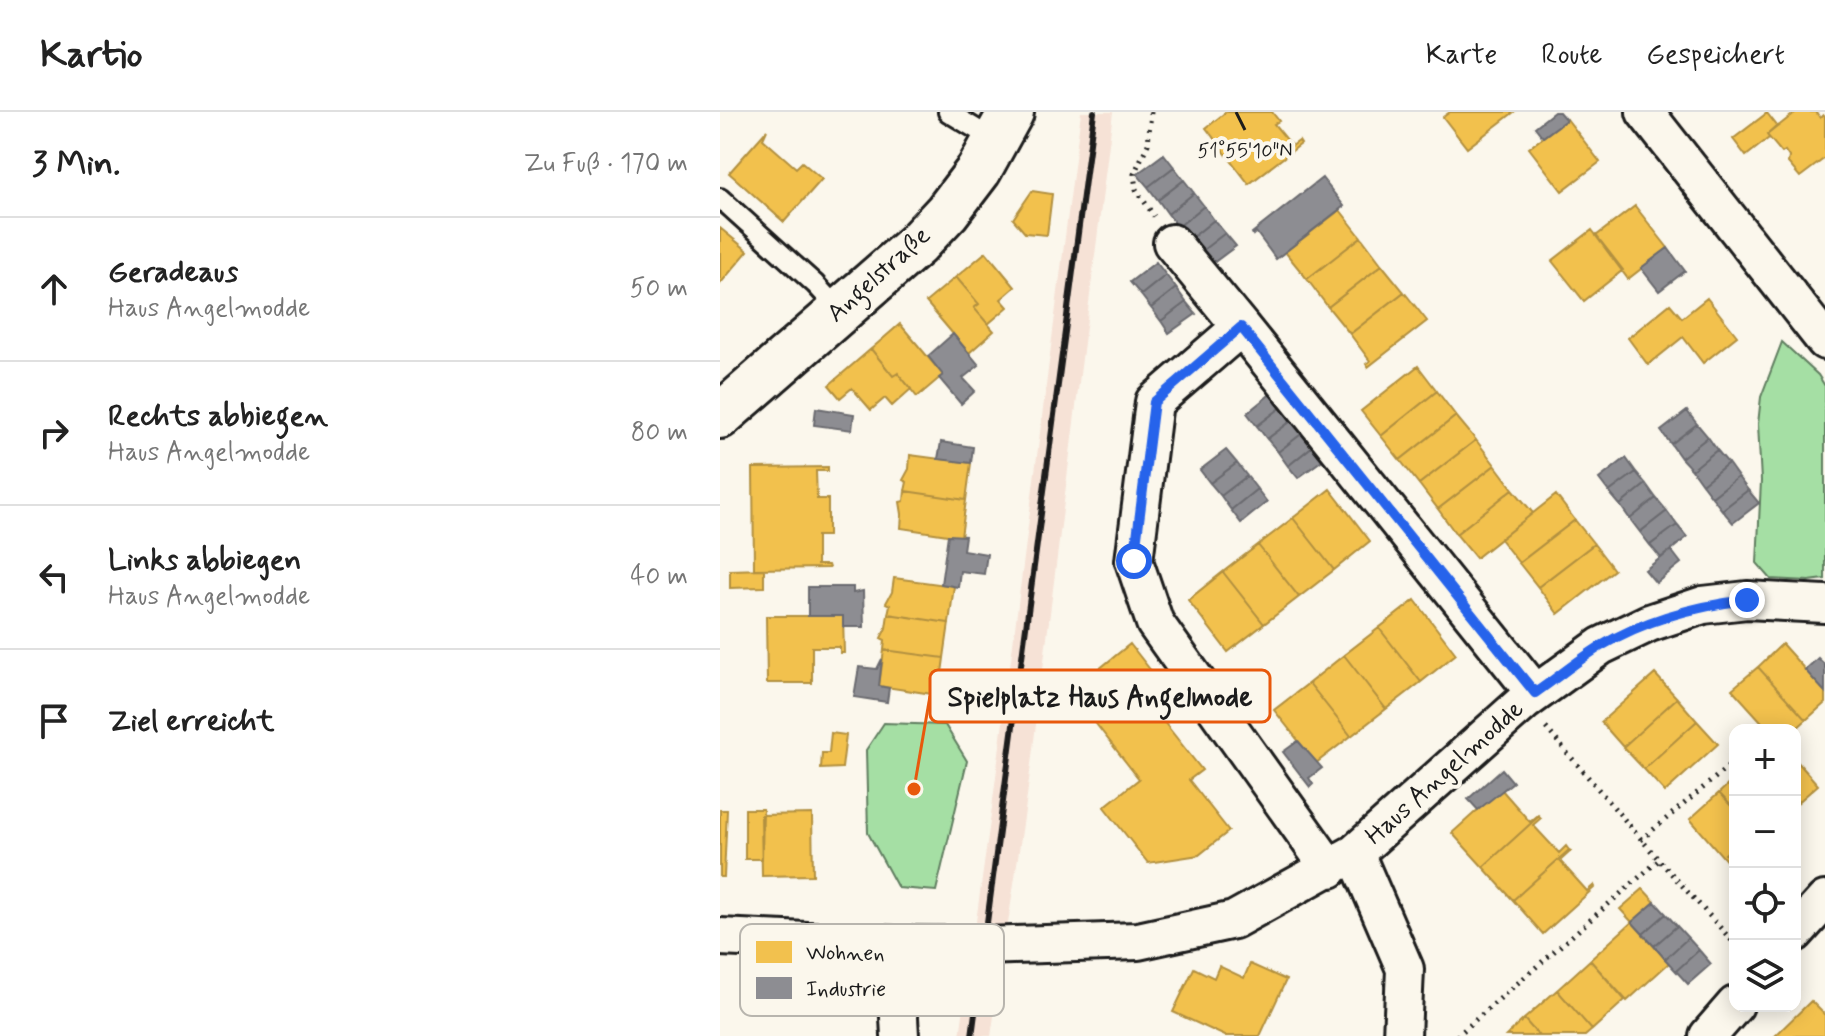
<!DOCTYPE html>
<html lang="de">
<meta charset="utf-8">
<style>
:root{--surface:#fff;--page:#f6f6f6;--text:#222;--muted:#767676;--line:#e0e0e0}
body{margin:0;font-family:Mynerve,sans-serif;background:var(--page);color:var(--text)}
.controls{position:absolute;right:24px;bottom:24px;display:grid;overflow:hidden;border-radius:16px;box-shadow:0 4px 20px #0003}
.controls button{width:72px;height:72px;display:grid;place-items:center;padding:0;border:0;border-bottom:2px solid var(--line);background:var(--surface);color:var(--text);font:40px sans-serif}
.stop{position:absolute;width:24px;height:24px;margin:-18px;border:6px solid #2563eb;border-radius:50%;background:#fff}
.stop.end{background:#2563eb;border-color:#fff;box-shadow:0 2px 8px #0008}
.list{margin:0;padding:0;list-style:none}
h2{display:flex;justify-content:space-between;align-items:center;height:104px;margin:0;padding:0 32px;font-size:34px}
h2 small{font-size:26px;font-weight:400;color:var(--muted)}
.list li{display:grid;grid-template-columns:52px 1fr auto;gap:24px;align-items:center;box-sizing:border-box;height:144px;padding:0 32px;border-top:2px solid var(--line)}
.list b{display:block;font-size:30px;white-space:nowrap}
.list p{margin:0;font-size:26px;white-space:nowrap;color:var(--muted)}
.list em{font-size:26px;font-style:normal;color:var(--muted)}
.icon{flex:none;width:44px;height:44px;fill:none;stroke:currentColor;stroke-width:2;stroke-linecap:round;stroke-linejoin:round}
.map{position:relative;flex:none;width:1105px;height:924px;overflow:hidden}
header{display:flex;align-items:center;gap:48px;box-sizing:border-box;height:112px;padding:0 40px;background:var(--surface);border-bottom:2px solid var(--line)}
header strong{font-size:38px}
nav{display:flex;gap:44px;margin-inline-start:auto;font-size:28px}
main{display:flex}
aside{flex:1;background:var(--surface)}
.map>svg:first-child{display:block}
.built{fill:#f6e2d6}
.green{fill:#a5dfa4;stroke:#607e60;stroke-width:2}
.homes{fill:#f2c14e;stroke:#b2903f;stroke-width:2}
.industry{fill:#8d8d92;stroke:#6b6b6f;stroke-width:2}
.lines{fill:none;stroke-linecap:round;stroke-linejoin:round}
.lane-casing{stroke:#1c1c1c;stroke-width:24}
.street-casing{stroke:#1c1c1c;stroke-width:42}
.secondary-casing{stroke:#1c1c1c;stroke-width:50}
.path{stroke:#1c1c1c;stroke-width:5;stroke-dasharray:2 6;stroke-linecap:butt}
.lane{stroke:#fbf7ec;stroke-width:18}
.street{stroke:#fbf7ec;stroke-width:36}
.secondary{stroke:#fbf7ec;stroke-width:44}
.rail{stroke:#1c1c1c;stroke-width:6}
.route{stroke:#2563eb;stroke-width:10}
.ticks{fill:none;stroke:#1c1c1c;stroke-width:3}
.labels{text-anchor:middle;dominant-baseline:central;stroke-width:8;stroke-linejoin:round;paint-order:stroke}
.street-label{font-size:26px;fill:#1c1c1c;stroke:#fbf7ec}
.key{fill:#fbf7ec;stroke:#b8b5ae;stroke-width:2}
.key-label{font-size:22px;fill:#1c1c1c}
.ticks-label{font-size:20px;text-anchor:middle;fill:#1c1c1c;stroke:#fbf7ec;stroke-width:8;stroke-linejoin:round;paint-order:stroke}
.leader{fill:none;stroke:#e8590c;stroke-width:3}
.callout-dot{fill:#e8590c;stroke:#fbf7ec;stroke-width:3}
.callout{fill:#fbf7ec;stroke:#e8590c;stroke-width:3}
.callout-label{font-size:28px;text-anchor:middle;font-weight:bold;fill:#1c1c1c}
</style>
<header>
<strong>Kartio</strong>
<nav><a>Karte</a><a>Route</a><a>Gespeichert</a></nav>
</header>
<main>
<aside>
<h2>3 Min.<small>Zu Fuß · 170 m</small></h2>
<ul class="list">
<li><svg class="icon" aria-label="ahead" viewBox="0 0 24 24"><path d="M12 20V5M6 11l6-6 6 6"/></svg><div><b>Geradeaus</b><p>Haus Angelmodde</p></div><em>50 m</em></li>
<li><svg class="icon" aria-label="right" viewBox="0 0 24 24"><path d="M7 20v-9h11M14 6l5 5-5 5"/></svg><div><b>Rechts abbiegen</b><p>Haus Angelmodde</p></div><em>80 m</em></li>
<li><svg class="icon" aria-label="left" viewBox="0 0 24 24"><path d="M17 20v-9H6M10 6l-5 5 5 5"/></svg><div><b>Links abbiegen</b><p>Haus Angelmodde</p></div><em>40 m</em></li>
<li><svg class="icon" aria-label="arrive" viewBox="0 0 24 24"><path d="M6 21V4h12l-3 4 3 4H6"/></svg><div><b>Ziel erreicht</b></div></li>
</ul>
</aside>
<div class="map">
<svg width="1105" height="924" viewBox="0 0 1105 924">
<rect width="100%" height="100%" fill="#fbf7ec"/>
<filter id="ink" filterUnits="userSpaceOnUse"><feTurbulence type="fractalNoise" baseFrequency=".0125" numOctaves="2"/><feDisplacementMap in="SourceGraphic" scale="16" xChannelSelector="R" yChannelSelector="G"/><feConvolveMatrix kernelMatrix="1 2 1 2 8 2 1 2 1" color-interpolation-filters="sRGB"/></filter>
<g filter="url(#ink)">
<path class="built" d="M361,0H393L306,692L271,924H240L273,688Z"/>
<path class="green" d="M1062,230L1098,263L1105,274V467L1089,469L1051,467L1037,451L1041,369L1038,312L1041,285Z
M164,611L225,613L247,649L216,779L178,776L148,721L146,638Z"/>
<path class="homes" d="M506,0H552L559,9L554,12L572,34L579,29L581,32L529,72L486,16Z
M730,0H794L747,36L723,5Z
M1076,0H1096L1100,6L1103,3L1105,5V46L1080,65L1068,51L1069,45L1065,39L1062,41L1047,23Z
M1047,1L1057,14L1047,23L1049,26L1026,44L1013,27Z
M847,7L880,50L842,79L809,36Z
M47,18L43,27L76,56L82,50L102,67L64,110L9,61Z
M312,79L332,82L327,123L305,121L293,107Z
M915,94L948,136L908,167L876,124Z
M620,98L641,125L587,167L565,140Z
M0,116L28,139L0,172Z
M872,118L903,158L864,189L832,149Z
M641,125L662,153L608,195L587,167Z
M266,140L295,175L281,187L288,195L268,212L254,196L259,192L236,165Z
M662,153L684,180L630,222L608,195Z
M236,165L259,192L254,196L274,219L249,241L206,190Z
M684,180L707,209L648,255L646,252L650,249L630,222Z
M987,186L1017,224L983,251L963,225L928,253L908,226L950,192L962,206Z
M180,212L223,263L197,285L178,261L173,264L151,237Z
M151,237L173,264L178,261L191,277L172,294L165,286L151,298L132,276L120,286L109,273Z
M698,254L717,279L661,324L641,299Z
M717,279L736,304L680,348L661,324Z
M736,304L756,328L699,372L680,348Z
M756,328L775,353L718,397L699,372Z
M190,343L251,351L246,388L185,379L187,370L183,368L189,357Z
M775,353L793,377L736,422L718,397Z
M108,355V359H96L97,387H108V424H97V453H108L109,456L34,457L33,356Z
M610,377L650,429L614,458L573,406Z
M793,377L813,401L756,446L736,422Z
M185,379L246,388L241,425L181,416L182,402L180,390L184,389Z
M836,383L855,408L799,451L780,427Z
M573,406L614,458L579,485L538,433Z
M855,408L874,432L818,475L799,451Z
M874,432L894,458L838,502L818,475Z
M538,433L579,485L544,512L503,460Z
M44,457V475L10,476V458Z
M503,460L544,512L508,540L468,488Z
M174,466L234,474L229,511L168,502L170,493L166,491L172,480Z
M695,488L736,542L701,570L659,516Z
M168,502L229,511L224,546L164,538L165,528L161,526L166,516Z
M46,504H123L124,541H120V535H92V571H47Z
M659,516L701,570L666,597L624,543Z
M410,532L461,597L444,610L482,658L469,668L509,719L479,743L428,751L384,695L419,667L373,608L395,591L373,562Z
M1062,532L1105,580V591L1086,608L1038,555Z
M164,538L224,546L219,583L159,574Z
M624,543L666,597L631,624L589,571Z
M1038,555L1086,608L1075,618H1049L1012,577Z
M935,562L957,586L903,635L881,610Z
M589,571L631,624L596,651L554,598Z
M957,586L977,609L924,657L903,635Z
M977,609L998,632L945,680L924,657Z
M111,621L126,623L122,656L101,657L102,641H109Z
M1075,647L1098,673L1075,693Z
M1015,666V698L999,681Z
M781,677L810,710L818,703L819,704L763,755L732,721Z
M999,681L1015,698V733L1005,742L1012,750L1009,752L970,707Z
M25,697H43L42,747H25Z
M0,698H7L4,765H0Z
M92,702L93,763L42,764L41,703Z
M819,704L821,706L813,713L839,741L846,734L849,738L793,788L763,755Z
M849,738L851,739L840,749L867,779L874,773L875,775L823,822L793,788Z
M923,777L935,790L912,810L900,797Z
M912,810L949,851L907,889L870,848Z
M870,848L905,888L872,918L837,878Z
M530,852L566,868L540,924H505L453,900L474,856L494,866L499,854L524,866Z
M837,878L872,918L865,924H819L804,907Z
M1091,889L1105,903V924H1055Z
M804,907L819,924H786Z"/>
<path class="industry" d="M834,0H839L846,8L823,25L815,15Z
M444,42L454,55L428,75L417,62Z
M454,55L464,68L438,88L428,75Z
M602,66L624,94L556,147L536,120L533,123L532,121Z
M464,68L474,81L448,102L438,88Z
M474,81L484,94L458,115L448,102Z
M484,94L494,108L469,128L458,115Z
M494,108L505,121L479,141L469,128Z
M505,121L516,134L489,154L479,141Z
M948,136L965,159L939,179L921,156Z
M436,150L446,163L421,183L410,170Z
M446,163L456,176L431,196L421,183Z
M456,176L466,190L441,209L431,196Z
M466,190L476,202L449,221L441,209Z
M233,222L259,253L243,266L255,279L241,292L219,266L223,263L208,244Z
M553,280L563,294L537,314L527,301Z
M563,294L574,307L547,327L537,314Z
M96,296L134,302L132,318L94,313Z
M967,299L977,312L951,332L941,319Z
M574,307L584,320L558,340L547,327Z
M977,312L988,325L961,346L951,332Z
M584,320L594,333L568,354L558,340Z
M988,325L997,338L972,358L961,346Z
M221,330L253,335L251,351L218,347Z
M594,333L605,346L578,366L568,354Z
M506,338L517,351L490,371L480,358Z
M997,338L1008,351L982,372L972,358Z
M906,346L916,360L889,380L879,367Z
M517,351L527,364L501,384L490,371Z
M1008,351L1018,365L992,385L982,372Z
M916,360L926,372L900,393L889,380Z
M527,364L537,377L511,398L501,384Z
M1018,365L1028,378L1002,398L992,385Z
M926,372L936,386L910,407L900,393Z
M537,377L547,390L521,411L511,398Z
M1028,378L1039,391L1013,411L1002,398Z
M936,386L947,399L920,420L910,407Z
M947,399L957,413L930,433L920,420Z
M957,413L967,425L941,446L930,433Z
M228,423L245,424L243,438L267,442L264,462L240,459L238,475L221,472Z
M951,438L961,451L936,471L925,458Z
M88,475H133V481L143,479L144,515H123V504H88Z
M1098,546L1105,553V580L1085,558Z
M162,547L159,574L169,576L167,590L134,585L139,555L157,557Z
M578,629L602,656L589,666L593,672L590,675L563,640Z
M782,657L793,670L758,698L748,687Z
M935,790L946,802L923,822L912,810Z
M946,802L957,814L934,834L923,822Z
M957,814L968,826L945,847L934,834Z
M968,826L979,838L956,859L945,847Z
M979,838L991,852L968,872L956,859Z"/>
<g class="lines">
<g class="lane-casing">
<path id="lane" d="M228,0L276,29
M0,86L95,172L120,199"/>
</g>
<g class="street-casing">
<path id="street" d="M925,0L1105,229
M452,131L521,215
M635,741L685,857L682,924
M610,757L435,511L414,449L434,290L521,215L815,581
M1075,821L1105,788
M0,825L175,833L180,924
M175,833L264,834L418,829L514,808L635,741L804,590L881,534L929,511L983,493L1027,488L1105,492
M988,924L1015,893"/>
</g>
<g class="secondary-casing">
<path id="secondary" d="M0,304L196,133L227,100L259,58L291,0"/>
</g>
<path class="path" d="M431,0L428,32L414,62L416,77L434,104
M826,616L939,748L1015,832
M921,728L1015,649
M737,924L939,748"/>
<use href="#lane" class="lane"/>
<use href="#street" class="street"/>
<use href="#secondary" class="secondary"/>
<path class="rail" d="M252,924L374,0"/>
</g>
</g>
<g class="lines" filter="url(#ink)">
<path class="route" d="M414,449L434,290L521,215L815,581C837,566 858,548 881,534C926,507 975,494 1027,488"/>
</g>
<path class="ticks" d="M516,0L525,18"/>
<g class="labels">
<g class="street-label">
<text transform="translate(159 163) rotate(-42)">Angelstraße</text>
<text transform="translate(725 661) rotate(-42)">Haus Angelmodde</text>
</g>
</g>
<rect x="20" y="812" width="264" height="92" rx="12" class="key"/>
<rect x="36" y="829" width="36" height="22" fill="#f2c14e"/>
<rect x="36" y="865" width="36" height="22" fill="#8d8d92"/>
<g class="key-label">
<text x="86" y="848">Wohnen</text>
<text x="86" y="884">Industrie</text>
</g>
<g class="ticks-label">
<text x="525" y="45">51°55'10"N</text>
</g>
<path class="leader" d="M194 677L210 584"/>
<circle class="callout-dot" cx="194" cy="677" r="8"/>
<rect class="callout" x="210" y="558" width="340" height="52" rx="8"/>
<g class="callout-label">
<text x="380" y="594">Spielplatz Haus Angelmode</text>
</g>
</svg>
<div class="controls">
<button>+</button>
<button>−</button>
<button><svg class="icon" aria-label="locate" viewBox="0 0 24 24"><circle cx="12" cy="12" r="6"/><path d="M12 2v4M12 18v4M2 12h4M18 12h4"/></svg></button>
<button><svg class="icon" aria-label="layers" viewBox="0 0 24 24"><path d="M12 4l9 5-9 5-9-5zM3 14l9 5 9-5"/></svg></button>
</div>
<div class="stop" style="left:414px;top:449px"></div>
<div class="stop end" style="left:1027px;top:488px"></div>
</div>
</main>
